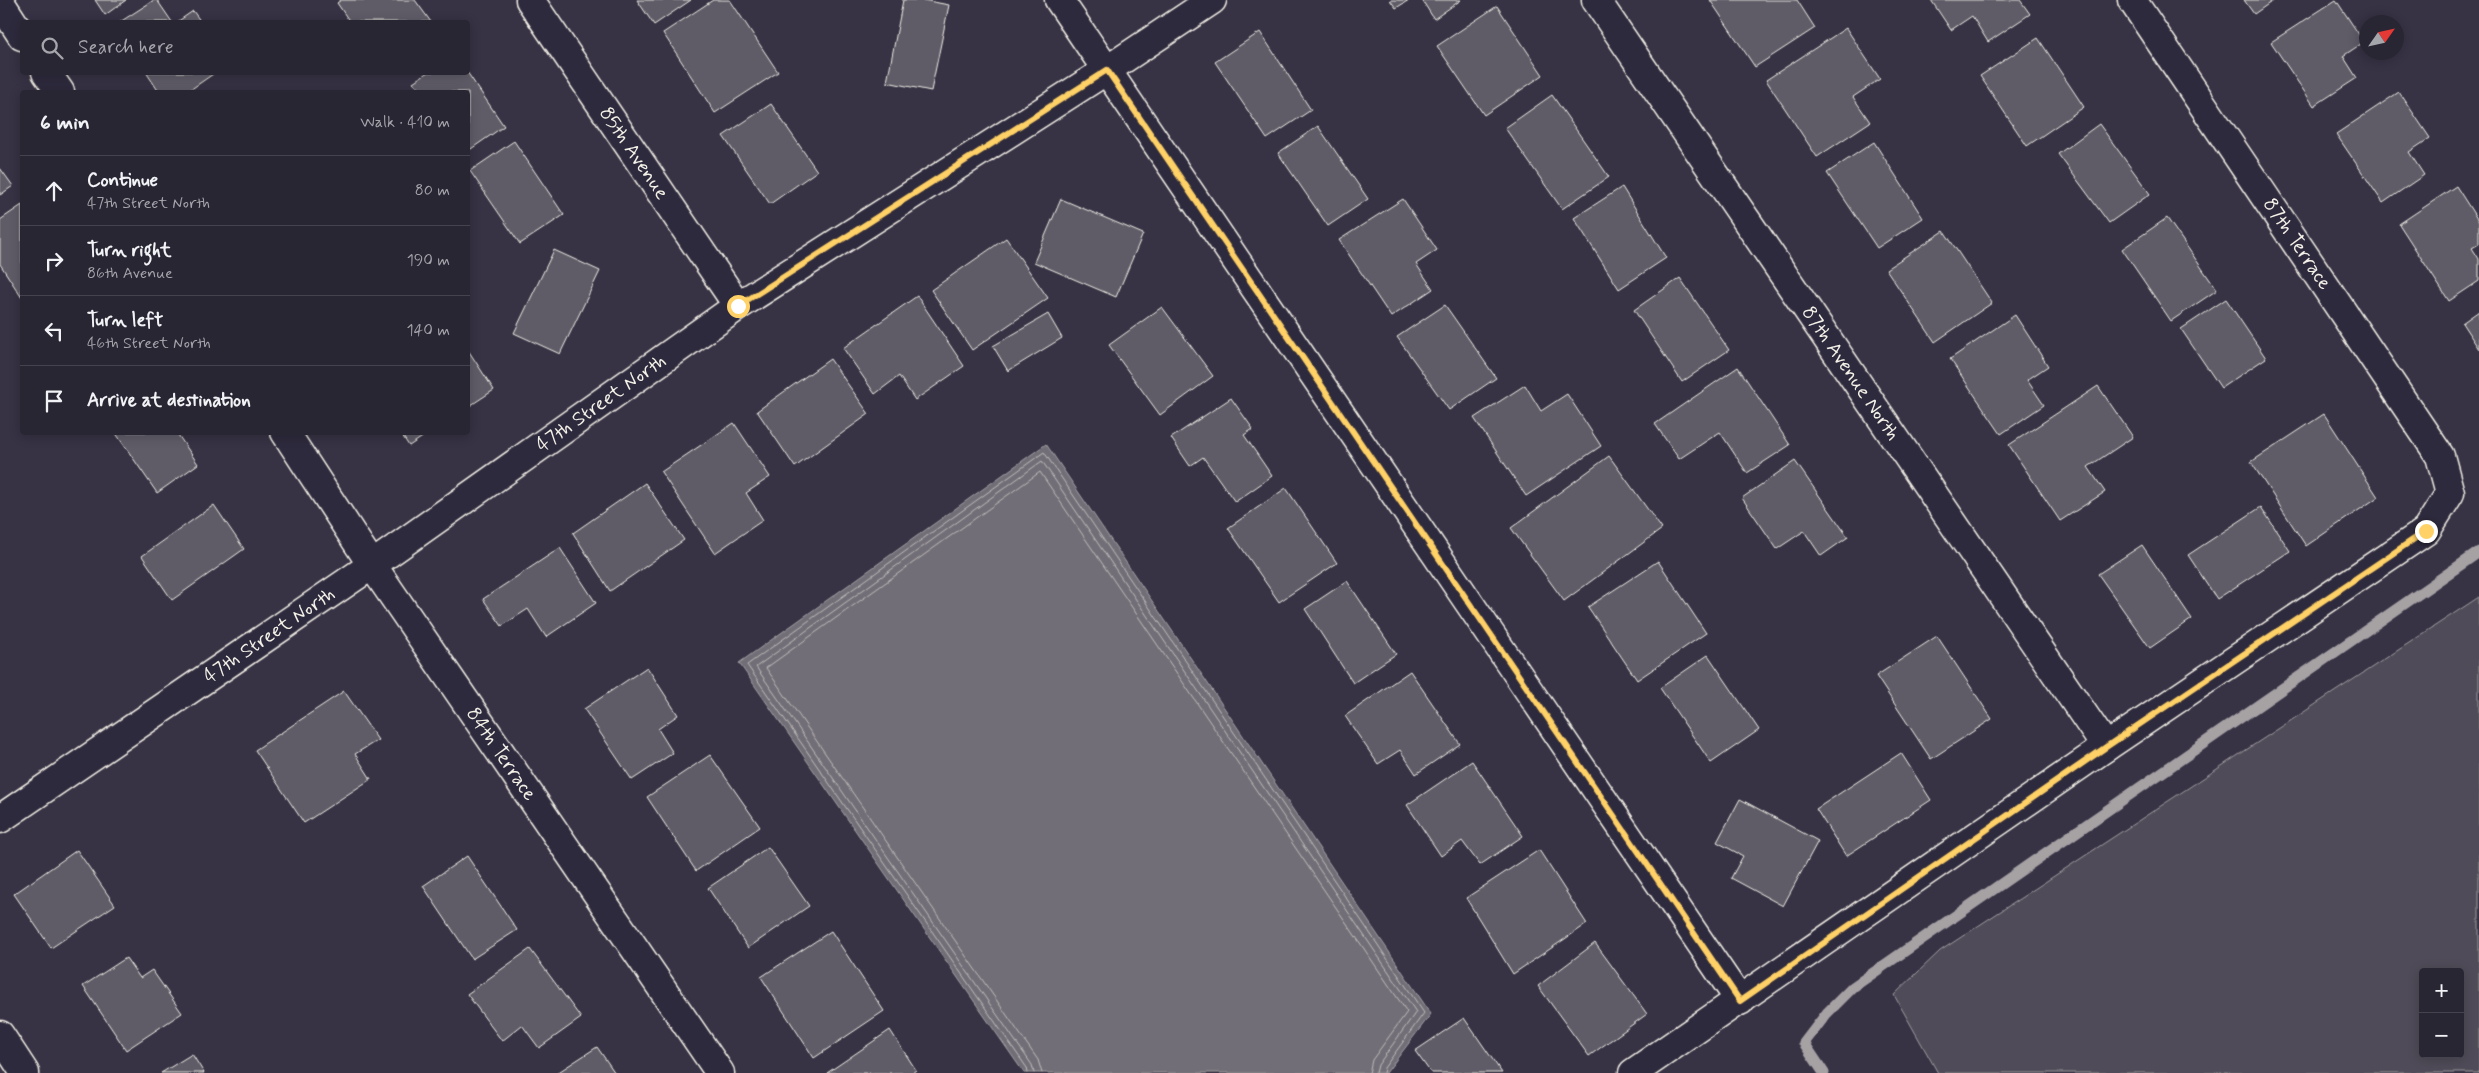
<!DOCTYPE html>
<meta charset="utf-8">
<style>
:root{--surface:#292633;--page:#312e3b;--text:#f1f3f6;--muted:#a5a5ac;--line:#45434e}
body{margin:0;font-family:Mynerve,sans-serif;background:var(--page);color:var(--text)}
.controls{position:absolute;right:15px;bottom:15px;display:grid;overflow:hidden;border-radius:5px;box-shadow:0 2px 12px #0003}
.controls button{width:45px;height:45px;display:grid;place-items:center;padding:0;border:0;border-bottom:1px solid var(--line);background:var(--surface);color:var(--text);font:25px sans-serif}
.compass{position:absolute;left:2359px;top:15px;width:45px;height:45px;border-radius:50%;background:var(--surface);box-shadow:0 2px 12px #0003;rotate:56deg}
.stop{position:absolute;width:15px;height:15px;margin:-11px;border:4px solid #ffd166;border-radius:50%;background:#fff}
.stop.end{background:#ffd166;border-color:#fff;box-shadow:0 1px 5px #0008}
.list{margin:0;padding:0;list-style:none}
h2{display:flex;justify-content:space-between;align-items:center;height:65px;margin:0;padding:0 20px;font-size:21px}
h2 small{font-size:16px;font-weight:400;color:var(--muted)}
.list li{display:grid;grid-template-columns:32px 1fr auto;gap:15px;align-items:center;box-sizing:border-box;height:70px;padding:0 20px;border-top:1px solid var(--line)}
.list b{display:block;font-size:19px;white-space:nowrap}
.list p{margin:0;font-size:16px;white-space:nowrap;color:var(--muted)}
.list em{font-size:16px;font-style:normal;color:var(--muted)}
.icon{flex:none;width:28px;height:28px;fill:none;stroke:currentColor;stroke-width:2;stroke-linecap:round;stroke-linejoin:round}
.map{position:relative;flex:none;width:2479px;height:1073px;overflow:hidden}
.search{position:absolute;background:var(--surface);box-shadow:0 2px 12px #0003;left:20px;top:20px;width:450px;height:55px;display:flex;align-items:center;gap:12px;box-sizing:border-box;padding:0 18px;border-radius:5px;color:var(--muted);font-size:19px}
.panel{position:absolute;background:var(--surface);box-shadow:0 2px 12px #0003;left:20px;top:90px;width:450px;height:345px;border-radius:5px}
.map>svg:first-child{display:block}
.green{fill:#504b59;stroke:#a29ea0;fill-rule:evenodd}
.water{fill:#726e77;stroke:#a6a2a4}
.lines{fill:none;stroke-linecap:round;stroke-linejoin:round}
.shore{stroke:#c0bdbb;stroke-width:1}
.stream{stroke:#a6a2a4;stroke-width:11}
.building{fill:#5f5c67;stroke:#f4f1e8}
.street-casing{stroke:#f4f1e8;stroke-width:31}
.street{stroke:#2f2a3d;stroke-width:28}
.route{stroke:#ffd166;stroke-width:6}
.labels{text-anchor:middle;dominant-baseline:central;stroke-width:4;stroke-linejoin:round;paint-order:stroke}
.street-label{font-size:20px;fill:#f4f1e8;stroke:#2f2a3d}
</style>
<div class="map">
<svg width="2479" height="1073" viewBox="0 0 2479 1073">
<rect width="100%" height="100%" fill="#373244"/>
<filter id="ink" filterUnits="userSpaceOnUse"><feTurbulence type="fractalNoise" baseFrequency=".02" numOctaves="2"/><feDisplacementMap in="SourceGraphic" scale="10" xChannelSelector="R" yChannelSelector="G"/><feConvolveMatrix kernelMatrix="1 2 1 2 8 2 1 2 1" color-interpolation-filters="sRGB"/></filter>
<g filter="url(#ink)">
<path class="green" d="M2479,597V1073H1938L1894,995L1940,951ZM2423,972H2460V1054H2423Z"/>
<path class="water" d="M1046,444L1431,1014L1386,1073H1024L739,663Z"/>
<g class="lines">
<path class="shore" d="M1028,1073L1027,1068L747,665L1044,452L1424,1013L1384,1068L1383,1073
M1034,1073L1032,1065L756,667L1042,461L1416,1012L1378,1065L1376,1073
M1042,1073L1038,1060L766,668L1040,472L1407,1012L1372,1060L1369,1073"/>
<path class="stream" d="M1824,1073L1804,1043L1827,1013L1853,987L2479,552"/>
</g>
<path class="building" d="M95,0H126L105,15Z
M154,0H157L172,22H120Z
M341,0H415L431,22H350L337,3Z
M637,0H691L654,25Z
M713,0H730L778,72L715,113L663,33Z
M903,0H923L949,5L931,91L887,82Z
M1390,0H1409L1396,8Z
M1422,0H1461L1434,19Z
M1710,0H1797L1815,28L1755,67Z
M1931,0H2020L2030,14L1988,42L1972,16L1951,30Z
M2244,0H2274L2254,14Z
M2336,0L2364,42L2343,56L2357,78L2314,106L2271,42Z
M1497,6L1543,75L1484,115L1437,46Z
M193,11L201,22H177Z
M1846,28L1880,79L1853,97L1870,122L1817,157L1766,80Z
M1260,32L1311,110L1267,139L1215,62Z
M2038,38L2084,107L2027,146L1980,76Z
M146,72H216L187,92H159Z
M428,72H467L504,126L468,151V92H421L413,82Z
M2399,92L2430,138L2409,152L2424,175L2383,203L2336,134Z
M1552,95L1609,177L1562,209L1505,128Z
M771,104L817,171L770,204L723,136Z
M2099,124L2150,194L2109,223L2058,154Z
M1318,126L1368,199L1328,226L1278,153Z
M514,141L564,215L520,244L470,171Z
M1874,142L1923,218L1877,248L1827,173Z
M0,168L13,186L0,195Z
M2456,186L2479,222V244L2472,248L2479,259V281L2449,301L2399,224Z
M1622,187L1666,258L1619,289L1574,218Z
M1061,199L1143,234L1116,297L1034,262Z
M1403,199L1437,250L1416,264L1433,289L1391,317L1339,240Z
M22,205V298L0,264V220Z
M2167,218L2217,290L2171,321L2122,249Z
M1944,231L1992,303L1935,342L1886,269Z
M1006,238L1048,298L972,350L931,290Z
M554,250L600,271L560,354L514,333Z
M1680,278L1729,350L1682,382L1634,310Z
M917,296L964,366L915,400L899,376L875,394L843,348Z
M2226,299L2266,358L2221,388L2181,329Z
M1445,305L1496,378L1449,410L1397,337Z
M1162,307L1213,376L1160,415L1109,345Z
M2479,311V349L2462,323Z
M1048,314L1062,338L1008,371L993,346Z
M2015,315L2048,366L2027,380L2044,405L2001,434L1950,359Z
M468,350L494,390L468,407Z
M830,359L869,414L795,467L757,411Z
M1738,367L1790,445L1747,473L1720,432L1679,459L1655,424Z
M1525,385L1541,411L1567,394L1601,446L1526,496L1474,418Z
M2098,386L2133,437L2088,467L2105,492L2060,521L2009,445Z
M1231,398L1253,429L1244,435L1272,476L1235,502L1203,457L1190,466L1171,438Z
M2324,414L2378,497L2306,546L2251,462Z
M734,423L770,477L746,493L763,520L715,553L661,472Z
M115,432H176L198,464L157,493Z
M400,432H430L409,446Z
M1609,456L1662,529L1564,601L1511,528Z
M1795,461L1848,537L1821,556L1804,531L1777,549L1742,498Z
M645,483L684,540L610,591L573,533Z
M1286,488L1337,563L1279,602L1228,528Z
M214,505L244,549L172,600L142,556Z
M2261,507L2290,551L2217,599L2188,555Z
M2142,545L2192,619L2150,648L2098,574Z
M560,548L596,603L546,637L528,609L502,626L483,599Z
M1658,561L1706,633L1637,680L1588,607Z
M1347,581L1396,654L1353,683L1305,609Z
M1937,636L1992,719L1931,759L1876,676Z
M1708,655L1759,730L1711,763L1660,688Z
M647,667L678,715L658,729L673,753L632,780L584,709Z
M1410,671L1460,744L1416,774L1400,750L1378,764L1345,716Z
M344,691L378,740L355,754L371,779L304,823L255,750Z
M1901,753L1931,800L1846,856L1816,809Z
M710,755L760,827L696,871L647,797Z
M1472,761L1523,836L1480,865L1462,841L1441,856L1407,805Z
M1740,799L1818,841L1783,906L1731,878L1743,856L1717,842Z
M768,847L809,906L748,948L708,888Z
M77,850L115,905L51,948L14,894Z
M1539,850L1587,924L1513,974L1466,898Z
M467,856L517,930L472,959L423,886Z
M831,931L884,1011L814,1058L761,977Z
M1595,943L1647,1014L1589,1056L1538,986Z
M530,949L581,1018L539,1048L522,1025L502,1041L467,994Z
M126,958L140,978L152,970L182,1013L126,1050L83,986Z
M1464,1018L1502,1073H1431L1415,1051Z
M890,1030L916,1070L912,1073H827Z
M597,1047L615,1073H557Z
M192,1054L204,1073H161Z"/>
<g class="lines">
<g class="street-casing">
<g id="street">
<path id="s1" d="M530,0L738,306"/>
<path d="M1059,0L1740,1001"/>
<path id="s2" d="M1596,0L2106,747"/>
<path d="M0,2L22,36"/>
<path d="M46,72L60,92"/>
<path id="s3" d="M285,432L372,565L720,1073"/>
<path id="s4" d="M0,819L372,565L738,306L1107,70L1212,0"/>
<path d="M0,1035L25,1073"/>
<path d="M1633,1073L2106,747L2426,531L2450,493L2440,456L2132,0"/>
</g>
</g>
<use href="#street" class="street"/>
</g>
</g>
<g class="lines" filter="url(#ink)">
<path class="route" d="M738,306L1107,70L1740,1001L2106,747L2426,531"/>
</g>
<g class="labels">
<g class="street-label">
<text stroke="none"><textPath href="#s1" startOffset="185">85th Avenue</textPath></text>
<text transform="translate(2297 244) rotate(56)">87th Terrace</text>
<text stroke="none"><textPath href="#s2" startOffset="452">87th Avenue North</textPath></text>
<text stroke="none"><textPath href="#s4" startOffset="731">47th Street North</textPath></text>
<text stroke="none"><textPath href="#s4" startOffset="326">47th Street North</textPath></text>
<text stroke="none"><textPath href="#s3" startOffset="388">84th Terrace</textPath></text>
</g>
</g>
</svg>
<div class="controls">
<button>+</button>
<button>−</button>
</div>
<svg class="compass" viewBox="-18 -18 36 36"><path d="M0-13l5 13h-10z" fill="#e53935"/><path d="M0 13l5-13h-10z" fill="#a5a5ac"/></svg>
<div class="stop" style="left:738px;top:306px"></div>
<div class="stop end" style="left:2426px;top:531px"></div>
<div class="search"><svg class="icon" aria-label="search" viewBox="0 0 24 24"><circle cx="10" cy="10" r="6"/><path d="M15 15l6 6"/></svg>Search here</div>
<section class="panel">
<h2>6 min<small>Walk · 410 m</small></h2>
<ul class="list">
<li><svg class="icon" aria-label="ahead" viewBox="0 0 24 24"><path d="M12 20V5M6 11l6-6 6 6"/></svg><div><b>Continue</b><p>47th Street North</p></div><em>80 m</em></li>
<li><svg class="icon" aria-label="right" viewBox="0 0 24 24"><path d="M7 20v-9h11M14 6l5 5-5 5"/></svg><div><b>Turn right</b><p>86th Avenue</p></div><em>190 m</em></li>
<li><svg class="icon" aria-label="left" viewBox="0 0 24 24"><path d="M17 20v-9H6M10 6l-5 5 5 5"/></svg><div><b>Turn left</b><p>46th Street North</p></div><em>140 m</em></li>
<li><svg class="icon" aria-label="arrive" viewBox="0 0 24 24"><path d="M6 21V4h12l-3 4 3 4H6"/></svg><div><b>Arrive at destination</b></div></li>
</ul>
</section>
</div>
